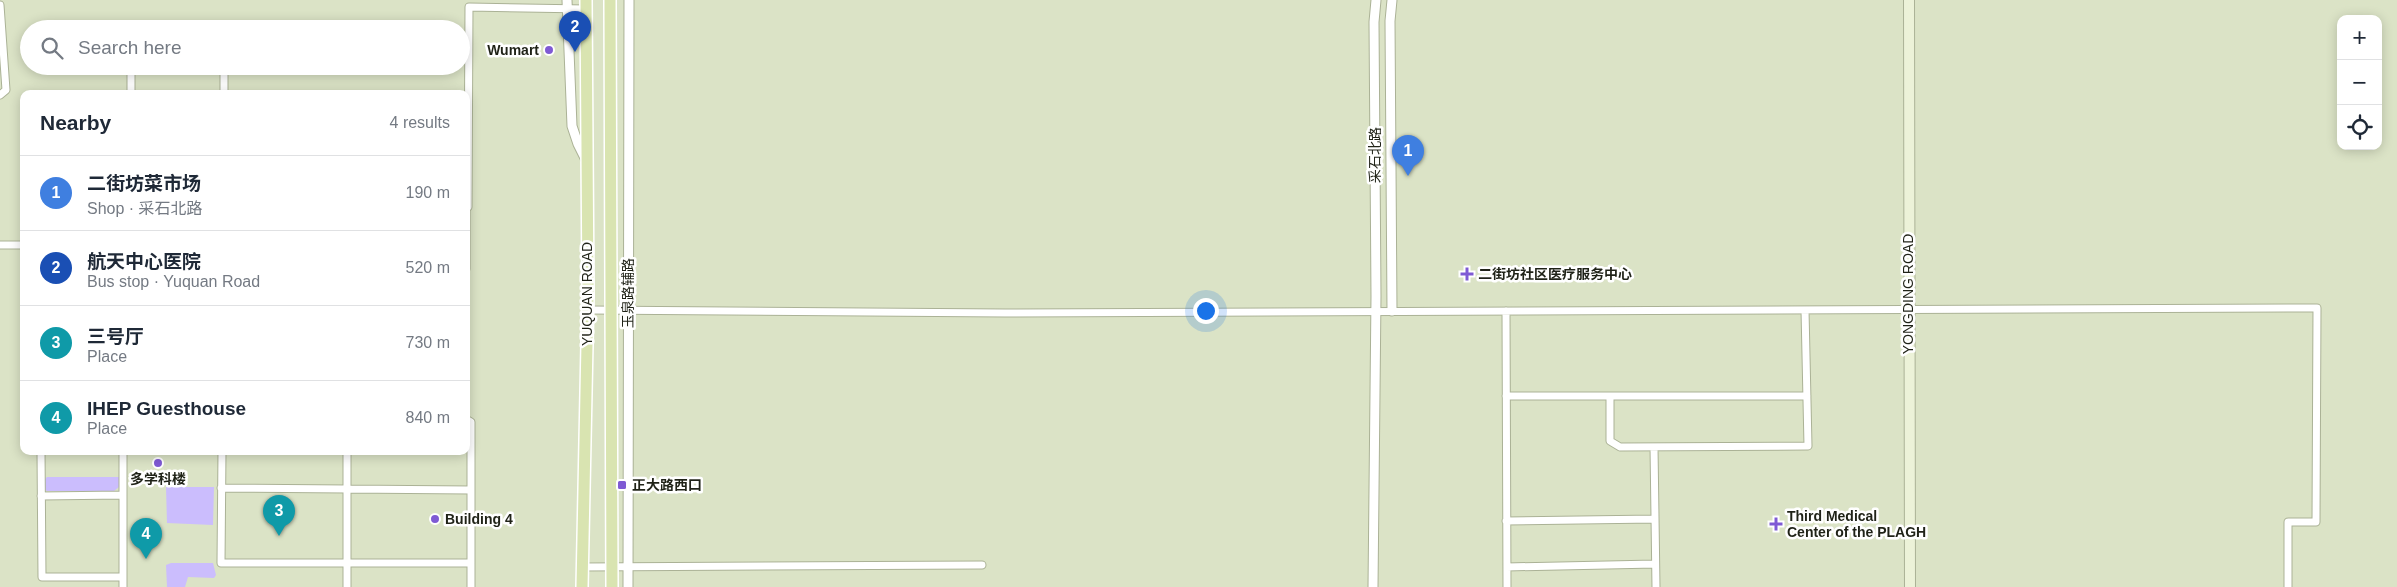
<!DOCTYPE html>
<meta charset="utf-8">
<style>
:root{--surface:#fff;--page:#f6f6f7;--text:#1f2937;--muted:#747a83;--line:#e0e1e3;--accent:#0f766e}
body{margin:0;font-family:Arial,"Noto Sans SC",sans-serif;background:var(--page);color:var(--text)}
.controls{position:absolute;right:15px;top:15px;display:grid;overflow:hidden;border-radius:10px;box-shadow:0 2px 12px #0003}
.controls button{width:45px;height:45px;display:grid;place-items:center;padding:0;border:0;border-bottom:1px solid var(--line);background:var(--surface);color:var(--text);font:25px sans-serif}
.you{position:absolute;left:1205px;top:310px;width:18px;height:18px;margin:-12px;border:4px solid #fff;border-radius:50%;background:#1a73e8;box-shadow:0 0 0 8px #1a73e833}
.badge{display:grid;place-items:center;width:32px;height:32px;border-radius:50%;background:var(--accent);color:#fff;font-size:16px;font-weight:700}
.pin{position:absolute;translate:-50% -41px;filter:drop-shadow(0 1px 2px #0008)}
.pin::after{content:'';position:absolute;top:26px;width:18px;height:15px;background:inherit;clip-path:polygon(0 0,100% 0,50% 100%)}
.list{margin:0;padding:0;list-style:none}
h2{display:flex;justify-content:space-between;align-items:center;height:65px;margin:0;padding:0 20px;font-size:21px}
h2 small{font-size:16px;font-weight:400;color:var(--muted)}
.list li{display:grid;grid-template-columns:32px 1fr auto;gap:15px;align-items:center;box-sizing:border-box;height:75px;padding:0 20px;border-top:1px solid var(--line)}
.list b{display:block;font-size:19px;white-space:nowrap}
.list p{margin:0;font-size:16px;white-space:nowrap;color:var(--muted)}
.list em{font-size:16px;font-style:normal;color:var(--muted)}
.icon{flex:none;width:28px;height:28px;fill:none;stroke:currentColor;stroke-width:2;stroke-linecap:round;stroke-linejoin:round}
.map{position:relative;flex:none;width:2397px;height:587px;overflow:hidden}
.search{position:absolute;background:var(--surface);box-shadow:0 2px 12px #0003;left:20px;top:20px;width:450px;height:55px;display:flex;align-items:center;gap:12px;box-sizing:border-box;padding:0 18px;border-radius:28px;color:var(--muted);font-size:19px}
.panel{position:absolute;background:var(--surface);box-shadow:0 2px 12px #0003;left:20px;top:90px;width:450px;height:365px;border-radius:10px}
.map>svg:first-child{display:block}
.green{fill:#cbbdfd}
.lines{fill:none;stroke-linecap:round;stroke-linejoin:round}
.minor-casing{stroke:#abb296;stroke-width:9}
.tertiary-casing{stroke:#abb296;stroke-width:11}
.secondary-casing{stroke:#abb296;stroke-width:12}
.primary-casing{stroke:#fff;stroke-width:14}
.minor{stroke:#fff;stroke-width:7}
.tertiary{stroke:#fff;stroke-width:9}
.secondary{stroke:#ecf2d8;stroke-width:10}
.primary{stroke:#d9e4b1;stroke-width:11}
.poi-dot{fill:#7f5ad4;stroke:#fff;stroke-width:2}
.labels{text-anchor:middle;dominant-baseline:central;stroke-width:5;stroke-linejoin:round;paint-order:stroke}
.poi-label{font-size:14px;font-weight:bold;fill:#1f2217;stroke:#fff;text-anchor:start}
.street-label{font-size:14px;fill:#1f2217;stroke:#fff}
</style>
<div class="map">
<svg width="2397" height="587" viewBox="0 0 2397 587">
<rect width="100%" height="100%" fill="#dbe3c6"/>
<path class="green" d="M47,477H119V487L114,491H47L45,490V479Z
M166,487H214L213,525L167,523Z
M171,563H213L216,575L214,578L188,577L185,587H167L166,565Z"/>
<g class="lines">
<g class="minor-casing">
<path id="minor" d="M0,5L6,90L0,95
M131,94V66
M224,94V66
M466,207V269
M468,207L469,7L586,9
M0,245H24
M588,310L1005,313L2317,308L2316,522H2288V587
M1805,310L1808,446L1620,447L1610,441V396H1807
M1506,311L1507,587
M1506,396H1610
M466,419L471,422V587
M1654,447L1656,587
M41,451L42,577H123
M123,451V587
M222,451L221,563H471
M347,451V587
M221,488L471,490
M41,496L123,495
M1506,521L1655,519
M583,567L982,565
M1507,567L1655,564"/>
</g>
<g class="tertiary-casing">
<path id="tertiary" d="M567,0L572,126L578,144L586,160
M1392,311L1390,21L1392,0
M628,587L629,0
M1373,587L1376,296L1374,22L1376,0"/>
</g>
<g class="secondary-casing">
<path id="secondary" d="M1909,0L1910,587"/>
</g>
<g class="primary-casing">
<path id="primary" d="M610,0L612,587
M582,587L588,295L586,0"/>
</g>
<use href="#minor" class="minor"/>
<use href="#tertiary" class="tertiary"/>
<use href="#secondary" class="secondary"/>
<use href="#primary" class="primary"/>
</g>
<g class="poi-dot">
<circle cx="549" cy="50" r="5"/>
<path d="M1464.5 266.5h5v5h5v5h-5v5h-5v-5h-5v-5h5z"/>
<circle cx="158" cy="463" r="5"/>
<rect x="617" y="480" width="10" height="10" rx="2.5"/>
<circle cx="435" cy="519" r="5"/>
<path d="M1773.5 516.5h5v5h5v5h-5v5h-5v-5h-5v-5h5z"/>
</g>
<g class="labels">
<g class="poi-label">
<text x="539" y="50" text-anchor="end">Wumart</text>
<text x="1478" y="274">二街坊社区医疗服务中心</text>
<text x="158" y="479" text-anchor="middle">多学科楼</text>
<text x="632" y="485">正大路西口</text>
<text x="1787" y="516">Third Medical<tspan x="1787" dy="16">Center of the PLAGH</tspan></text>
<text x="445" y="519">Building 4</text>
</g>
<g class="street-label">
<text transform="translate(1375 155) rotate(-90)">采石北路</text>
<text transform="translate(628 293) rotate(-90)">玉泉路辅路</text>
<text transform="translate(587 294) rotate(-90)">YUQUAN ROAD</text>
<text transform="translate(1908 294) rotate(-90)">YONGDING ROAD</text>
</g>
</g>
</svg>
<div class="controls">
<button>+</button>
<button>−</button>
<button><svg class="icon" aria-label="locate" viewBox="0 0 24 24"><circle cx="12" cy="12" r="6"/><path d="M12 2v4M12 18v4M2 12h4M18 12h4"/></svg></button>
</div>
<div class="you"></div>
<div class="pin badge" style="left:1408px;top:176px;background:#3f7fe0">1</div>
<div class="pin badge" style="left:575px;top:52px;background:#1a4fb4">2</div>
<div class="pin badge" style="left:279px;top:536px;background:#0f9aa8">3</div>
<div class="pin badge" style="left:146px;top:559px;background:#0f9aa8">4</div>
<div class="search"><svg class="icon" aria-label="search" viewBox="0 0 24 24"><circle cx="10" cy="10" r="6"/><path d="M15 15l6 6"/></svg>Search here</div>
<section class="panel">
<h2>Nearby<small>4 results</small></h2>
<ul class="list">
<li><span class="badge" style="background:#3f7fe0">1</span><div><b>二街坊菜市场</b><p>Shop · 采石北路</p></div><em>190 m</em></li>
<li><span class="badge" style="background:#1a4fb4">2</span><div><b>航天中心医院</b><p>Bus stop · Yuquan Road</p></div><em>520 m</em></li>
<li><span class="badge" style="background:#0f9aa8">3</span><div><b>三号厅</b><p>Place</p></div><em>730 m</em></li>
<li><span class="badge" style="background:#0f9aa8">4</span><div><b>IHEP Guesthouse</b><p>Place</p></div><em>840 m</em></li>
</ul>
</section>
</div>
